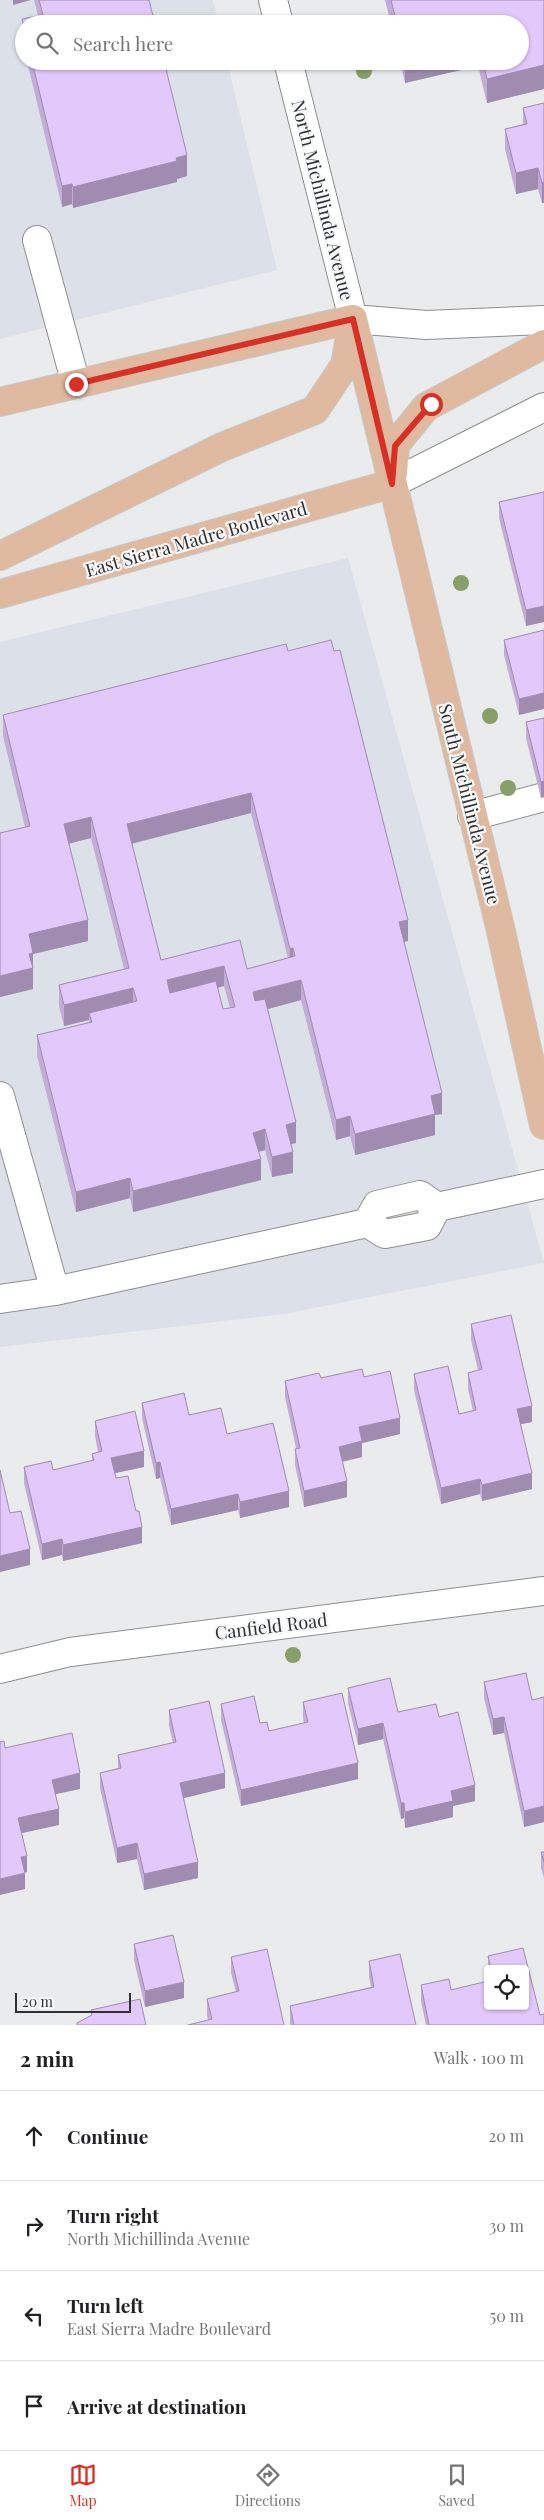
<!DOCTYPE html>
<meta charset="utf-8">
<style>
:root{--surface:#fff;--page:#f2f2f2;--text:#202124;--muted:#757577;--line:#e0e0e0;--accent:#d93025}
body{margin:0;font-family:"Playfair Display",serif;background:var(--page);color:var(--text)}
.controls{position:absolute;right:15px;bottom:15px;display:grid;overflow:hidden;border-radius:5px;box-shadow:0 1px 4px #0004}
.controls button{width:45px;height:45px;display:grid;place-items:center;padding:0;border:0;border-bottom:1px solid var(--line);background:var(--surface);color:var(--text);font:25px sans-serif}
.scale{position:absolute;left:15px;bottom:12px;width:116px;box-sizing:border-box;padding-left:5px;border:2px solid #303030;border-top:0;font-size:14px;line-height:18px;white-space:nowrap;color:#303030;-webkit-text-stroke:4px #f7f8f9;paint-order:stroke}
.stop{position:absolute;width:15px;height:15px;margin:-11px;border:4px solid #d93025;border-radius:50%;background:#fff}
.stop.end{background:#d93025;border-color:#fff;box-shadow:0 1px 5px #0008}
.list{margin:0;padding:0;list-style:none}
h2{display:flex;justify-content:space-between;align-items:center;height:65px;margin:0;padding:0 20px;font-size:21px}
h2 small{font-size:16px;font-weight:400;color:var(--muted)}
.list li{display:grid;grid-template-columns:32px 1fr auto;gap:15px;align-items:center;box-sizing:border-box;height:90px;padding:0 20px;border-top:1px solid var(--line)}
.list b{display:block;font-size:19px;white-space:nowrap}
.list p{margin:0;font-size:16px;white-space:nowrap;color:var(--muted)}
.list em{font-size:16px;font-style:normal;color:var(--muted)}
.icon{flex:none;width:28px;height:28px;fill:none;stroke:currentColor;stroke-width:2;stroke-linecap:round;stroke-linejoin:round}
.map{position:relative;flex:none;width:544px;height:2025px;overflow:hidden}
.search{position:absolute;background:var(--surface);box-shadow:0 1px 4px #0004;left:15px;right:15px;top:15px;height:55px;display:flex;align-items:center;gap:12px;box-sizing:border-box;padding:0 18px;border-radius:28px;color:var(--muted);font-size:19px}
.sheet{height:425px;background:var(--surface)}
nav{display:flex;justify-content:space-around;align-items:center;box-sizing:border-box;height:70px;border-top:1px solid var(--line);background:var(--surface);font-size:14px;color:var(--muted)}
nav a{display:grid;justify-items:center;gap:2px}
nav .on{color:var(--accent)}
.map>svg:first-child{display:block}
.built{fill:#dce0e8}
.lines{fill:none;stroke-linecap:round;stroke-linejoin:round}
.minor-casing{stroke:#8e8e8f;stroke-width:30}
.major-casing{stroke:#c9c9c9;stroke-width:30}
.minor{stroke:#fff;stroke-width:28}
.major{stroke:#dfb9a0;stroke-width:28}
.tree{fill:#899f6a}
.wall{fill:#c3acd8;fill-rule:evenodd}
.shaded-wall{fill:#9f8cb0}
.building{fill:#e3c8fb;stroke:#9f8cb0;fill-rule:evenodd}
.route{stroke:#d93025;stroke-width:6}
.labels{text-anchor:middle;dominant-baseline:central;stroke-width:4.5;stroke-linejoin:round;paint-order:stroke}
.street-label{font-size:18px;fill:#303030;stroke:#f7f8f9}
</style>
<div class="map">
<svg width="544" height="2025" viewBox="0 0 544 2025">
<rect width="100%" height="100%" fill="#eaebec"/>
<path class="built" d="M0,0H213L219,24H24V61H227L277,270L0,339Z
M348,558L544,1263L283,1314L0,1347V642Z"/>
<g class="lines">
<g class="minor-casing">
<path id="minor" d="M273,0L279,24
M288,61L353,319L426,325L544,320
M37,240L76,384
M391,484L544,407
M472,816L544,797
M0,1096L55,1291
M367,1223L377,1205L420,1195L437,1207L544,1184
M0,1299L55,1291L367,1223L385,1234L427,1226L437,1207
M0,1669L70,1652L544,1591"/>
</g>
<g class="major-casing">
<path id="major" d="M353,319L500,927L544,1125
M0,402L353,319
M393,473L395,445L426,407L544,344
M0,556L222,447L315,410L345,365L351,331
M0,594L391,484"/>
</g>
<use href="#minor" class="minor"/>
<use href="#major" class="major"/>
</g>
<g class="tree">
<circle cx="364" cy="71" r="8"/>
<circle cx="461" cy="583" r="8"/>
<circle cx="490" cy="716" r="8"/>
<circle cx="508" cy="788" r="8"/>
<circle cx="293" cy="1655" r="8"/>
</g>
<path class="wall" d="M34,0H149L24,24V49L22,40V19L38,16Z
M385,0H544V89L487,103L478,66L405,83L400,61H520V24H391Z
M27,61H164L187,176L177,179V182L73,208L72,204L62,207Z
M544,103V203H542L538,189L516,194L505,149V129L523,124V108Z
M544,492V622L526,626L499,518V502Z
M544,630L519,715L504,655V640Z
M288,651L408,941H404L442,1114L435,1115V1135L355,1155L350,1136L336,1140L301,1000L268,1009L296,1143L291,1144L293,1173L272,1177L265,1150L259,1152L261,1180L133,1212L130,1198L76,1212L37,1056V1035L89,1023V1020L64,1026L59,1006V985L124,969L91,838L69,843L88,941L33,954V989L0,997V833L25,827L3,736V715ZM251,813L288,958L247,969L161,960L132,843ZM224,986L230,1008L223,1009L217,988Z
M544,718V797L541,798L526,738V722Z
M471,1324L532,1422L521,1424L532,1489L482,1501L480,1494L441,1504L414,1390V1374L459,1414L473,1411L468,1389V1373L478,1370L471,1340Z
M364,1377L400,1434L362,1443V1457L343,1462L347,1497L304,1507L295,1465V1449L296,1448L285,1397V1381L321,1378Z
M142,1403L189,1415L227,1434L289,1507L240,1518L238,1510L171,1525L160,1478L156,1479L142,1418Z
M95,1421L144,1467L115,1473L116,1478L142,1543L63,1561L62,1555L42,1560L24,1483V1467L53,1470L92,1461V1454L98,1452L95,1436Z
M484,1682L532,1700L544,1697V1822L524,1827L504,1733L493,1735L484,1698Z
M348,1688L398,1712L439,1717L475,1801L453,1806V1817L405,1828L404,1818L401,1819L383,1739L358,1745L348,1703Z
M303,1702L358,1779L241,1806L221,1720V1704L260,1723L269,1731L304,1723L303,1718Z
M169,1710L225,1788L184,1798L198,1878L144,1890L137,1859L117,1863L100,1788V1773L118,1768V1755L173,1743L169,1726Z
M541,1852H544V1878L541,1868Z
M134,1944L184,1998L145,2007L134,1960Z
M523,1948L540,2015L544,2014V2025H426L421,2001V1985L449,1979L451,1990L488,1981V2006H525V1969H488V1956Z
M231,1957L284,2025L208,2020L207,2015V1999L236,1992L231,1973Z
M369,1961L416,2025H290V2006L371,1987L369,1977Z"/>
<path class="shaded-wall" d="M13,0H31L13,5Z
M405,61H478V66L405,83Z
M544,65V89L487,103V79Z
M187,155V176L177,179V182L73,208V187Z
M538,168V189L516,194V173Z
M544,182V203H542V183Z
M72,184V204L62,207V186Z
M544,606V622L526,626V610Z
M544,693V709L519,715V699Z
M544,781V797L541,798V782Z
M251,793V813L127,845V824Z
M91,817V838L64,845V824Z
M88,920V941L33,954V989L0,997V976L29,934Z
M408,920V941L399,943V922Z
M293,948V969L290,970V949Z
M224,966V986L167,1000V980Z
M301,980V1000L253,1013V992Z
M133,988V1009L89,1013V1020L64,1026V1005Z
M442,1093V1114L435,1115V1135L355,1155V1134L431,1096Z
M350,1116V1136L336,1140V1120Z
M296,1122V1143L286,1145V1125Z
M265,1129V1150L253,1153V1133Z
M293,1152V1173L272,1177V1157Z
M261,1159V1180L133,1212V1191Z
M130,1178V1198L76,1212V1192Z
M532,1406V1422L517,1425V1409Z
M400,1418V1434L362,1443V1457L339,1462V1447L359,1427Z
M144,1451V1467L111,1474V1458Z
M160,1462V1478L156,1479V1463Z
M532,1473V1489L482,1501V1485Z
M480,1479V1494L441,1504V1488Z
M347,1481V1497L304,1507V1491Z
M289,1491V1507L240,1518V1502Z
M238,1494V1510L171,1525V1509Z
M142,1527V1543L63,1561V1545Z
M62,1539V1555L42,1560V1544Z
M30,1549V1565L0,1572V1556Z
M504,1717V1733L493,1735V1719Z
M383,1723V1739L358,1745V1729Z
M358,1763V1779L241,1806V1790Z
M80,1773V1789L52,1795V1780Z
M225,1773V1788L180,1799V1783Z
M475,1785V1801L453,1806V1817L405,1828V1812L451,1791Z
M401,1803H404V1818L401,1819Z
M544,1806V1822L524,1827V1811Z
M59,1809V1825L18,1834V1818Z
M137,1843V1859L117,1863V1848Z
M27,1856V1872L21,1873V1857Z
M198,1862V1878L144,1890V1874Z
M25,1873V1889L0,1895V1879Z
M184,1982V1998L145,2007V1991Z"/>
<path class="building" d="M39,0H149L155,24H24V28L22,19L43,15Z
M391,0H544V65L487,79L483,61H520V24H397Z
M32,61H164L187,155L176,158L177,161L73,187L72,184L62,186Z
M544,103V182L542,183L538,168L516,173L505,129L527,124L523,108Z
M544,492V606L526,610L499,502Z
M544,630V693L519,699L504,640Z
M331,640L334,651L340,650L408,920L399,922L442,1093L431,1096L435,1114L355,1134L350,1116L336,1120L301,980L253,992L255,1001L265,999L296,1122L286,1125L293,1152L272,1157L265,1129L253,1133L261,1159L133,1191L130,1178L76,1192L37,1035L92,1022L89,1013L137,1001L133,988L64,1005L59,985L129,968L91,817L64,824L88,920L29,934L33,953L29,954L33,968L0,976V833L30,826L3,715L286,644L288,651ZM251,793L290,949L293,948L295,956L247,969L240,940L161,960L127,824ZM224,966L235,1007L223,1009L216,981L170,993L167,980Z
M544,718V781L541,782L526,722Z
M511,1315L532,1406L517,1409L532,1473L482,1485L480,1479L441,1488L414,1374L448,1366L459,1414L476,1410L468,1373L482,1369L471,1324Z
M362,1369L364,1377L390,1371L400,1418L359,1427L362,1441L339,1447L347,1481L304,1491L295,1449L300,1448L285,1381L319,1373L321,1378Z
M184,1393L189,1415L221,1408L227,1434L273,1423L289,1491L240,1502L238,1494L171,1509L160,1462L156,1463L142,1403Z
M135,1411L144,1451L111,1458L116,1478L128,1476L136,1511H139L142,1527L63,1545L62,1539L42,1544L24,1467L51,1461L53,1470L94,1460L92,1454L102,1451L95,1421Z
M0,1470L10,1513L21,1511L30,1549L0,1556Z
M526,1673L532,1700L544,1697V1806L524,1811L504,1717L493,1719L484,1682Z
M390,1678L398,1712L436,1704L439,1717L458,1712L475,1785L451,1791L453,1801L405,1812L404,1803H401L383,1723L358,1729L348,1688Z
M342,1693L358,1763L241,1790L221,1704L254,1696L260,1723L267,1722L269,1731L308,1722L303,1702Z
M209,1701L225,1773L180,1783L198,1862L144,1874L137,1843L117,1848L100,1773L121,1768L118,1755L176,1742L169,1710Z
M72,1733L80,1773L52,1780L59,1809L18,1818L27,1856L21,1857L25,1873L0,1879V1742L4,1741L5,1748Z
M541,1852H544V1862Z
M173,1935L184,1982L145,1991L134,1944Z
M523,1948L540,2015L544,2014V2025H429L421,1985L449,1979L451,1990L488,1981V2006H525V1969H491L488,1956Z
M267,1949L284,2025H188L212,2019L207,1999L239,1991L231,1957Z
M400,1954L416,2025H294L290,2006L374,1987L369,1961Z
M140,1999L146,2025H77V2023L92,2015L91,2010Z"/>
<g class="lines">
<path class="route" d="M76,384L353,319L392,484L395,446L431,404"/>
</g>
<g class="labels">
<g class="street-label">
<text transform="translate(323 200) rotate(76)">North Michillinda Avenue</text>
<text transform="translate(196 539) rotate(-16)">East Sierra Madre Boulevard</text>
<text transform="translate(470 804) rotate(76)">South Michillinda Avenue</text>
<text transform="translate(271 1626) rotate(-7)">Canfield Road</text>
</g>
</g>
</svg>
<div class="controls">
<button><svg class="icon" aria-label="locate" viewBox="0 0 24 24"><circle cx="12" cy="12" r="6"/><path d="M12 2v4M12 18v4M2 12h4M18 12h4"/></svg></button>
</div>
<div class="scale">20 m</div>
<div class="stop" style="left:431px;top:404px"></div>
<div class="stop end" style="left:76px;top:384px"></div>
<div class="search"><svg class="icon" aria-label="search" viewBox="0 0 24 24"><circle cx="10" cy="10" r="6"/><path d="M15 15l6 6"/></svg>Search here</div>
</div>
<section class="sheet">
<h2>2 min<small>Walk · 100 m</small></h2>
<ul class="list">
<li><svg class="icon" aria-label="ahead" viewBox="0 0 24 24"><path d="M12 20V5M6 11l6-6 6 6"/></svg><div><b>Continue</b></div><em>20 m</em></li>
<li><svg class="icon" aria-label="right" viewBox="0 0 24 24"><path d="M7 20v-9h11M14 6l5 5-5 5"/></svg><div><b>Turn right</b><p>North Michillinda Avenue</p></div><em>30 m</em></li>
<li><svg class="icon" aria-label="left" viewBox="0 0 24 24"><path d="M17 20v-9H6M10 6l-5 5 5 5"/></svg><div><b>Turn left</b><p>East Sierra Madre Boulevard</p></div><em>50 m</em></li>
<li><svg class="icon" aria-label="arrive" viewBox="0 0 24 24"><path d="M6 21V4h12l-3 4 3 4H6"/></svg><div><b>Arrive at destination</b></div></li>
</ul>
</section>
<nav>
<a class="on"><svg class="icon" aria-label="map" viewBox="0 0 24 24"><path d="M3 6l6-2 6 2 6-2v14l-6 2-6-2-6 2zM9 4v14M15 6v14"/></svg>Map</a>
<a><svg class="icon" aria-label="directions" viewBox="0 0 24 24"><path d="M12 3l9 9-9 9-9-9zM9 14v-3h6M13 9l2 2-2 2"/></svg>Directions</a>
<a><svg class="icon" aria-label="saved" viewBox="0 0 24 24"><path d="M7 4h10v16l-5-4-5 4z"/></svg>Saved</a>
</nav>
